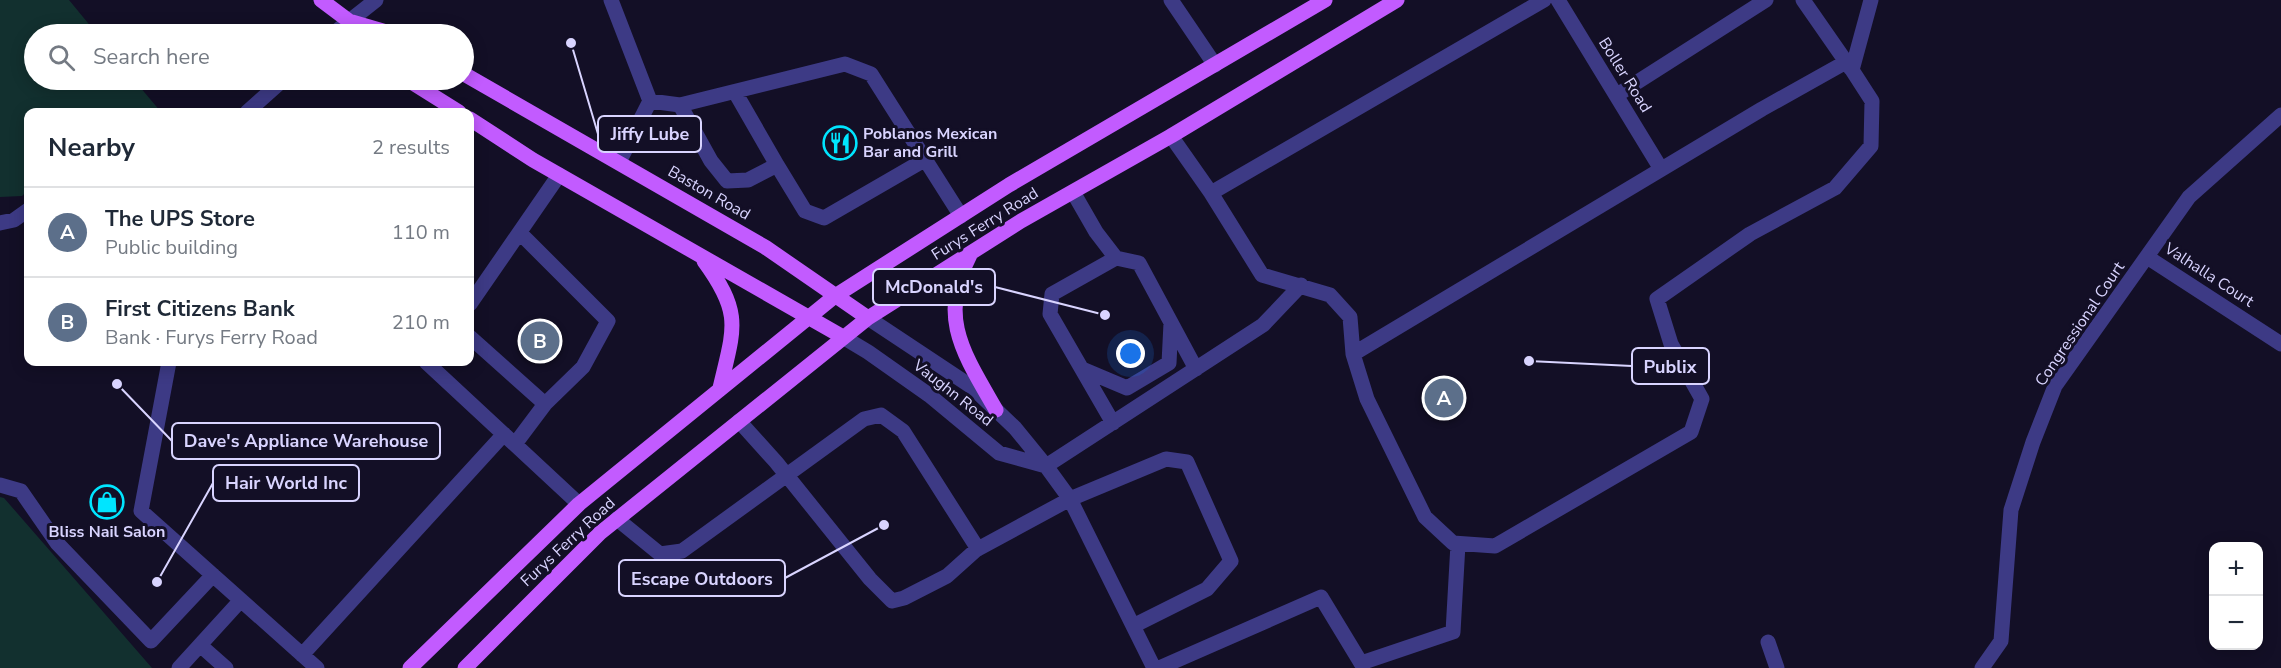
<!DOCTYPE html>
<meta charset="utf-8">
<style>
:root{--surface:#fff;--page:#f2f2f3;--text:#1f2937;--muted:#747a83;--line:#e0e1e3;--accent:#0f766e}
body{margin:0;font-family:"Nunito Sans",sans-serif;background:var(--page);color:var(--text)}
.controls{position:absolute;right:18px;bottom:18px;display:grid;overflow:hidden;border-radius:12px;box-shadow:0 3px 15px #0003}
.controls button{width:54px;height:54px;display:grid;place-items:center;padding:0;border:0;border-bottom:2px solid var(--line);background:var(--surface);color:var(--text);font:30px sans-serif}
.you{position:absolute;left:1131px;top:354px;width:21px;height:21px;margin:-15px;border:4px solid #fff;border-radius:50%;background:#1a73e8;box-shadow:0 0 0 9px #1a73e833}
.badge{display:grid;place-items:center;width:39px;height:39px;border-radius:50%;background:var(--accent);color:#fff;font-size:20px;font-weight:700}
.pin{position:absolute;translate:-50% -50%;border:3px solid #fff;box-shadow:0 2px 6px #0006}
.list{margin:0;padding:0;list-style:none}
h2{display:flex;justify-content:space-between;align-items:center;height:78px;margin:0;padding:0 24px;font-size:26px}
h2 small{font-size:20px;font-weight:400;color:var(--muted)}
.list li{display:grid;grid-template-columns:39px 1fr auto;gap:18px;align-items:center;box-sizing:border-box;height:90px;padding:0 24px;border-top:2px solid var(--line)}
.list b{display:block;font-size:22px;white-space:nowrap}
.list p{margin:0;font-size:20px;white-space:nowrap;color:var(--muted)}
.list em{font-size:20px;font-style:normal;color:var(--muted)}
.icon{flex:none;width:33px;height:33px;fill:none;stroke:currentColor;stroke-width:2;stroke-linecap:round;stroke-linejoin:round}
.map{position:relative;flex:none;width:2281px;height:668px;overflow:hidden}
.search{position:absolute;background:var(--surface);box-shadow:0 3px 15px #0003;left:24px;top:24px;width:450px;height:66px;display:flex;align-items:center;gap:15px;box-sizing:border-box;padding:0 21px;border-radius:33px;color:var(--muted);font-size:22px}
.panel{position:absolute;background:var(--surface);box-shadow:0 3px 15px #0003;left:24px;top:108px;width:450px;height:258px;border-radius:12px}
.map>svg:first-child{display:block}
.green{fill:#12302f}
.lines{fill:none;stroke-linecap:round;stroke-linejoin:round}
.minor{stroke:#3d3a85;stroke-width:15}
.major{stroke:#c25bff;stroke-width:15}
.labels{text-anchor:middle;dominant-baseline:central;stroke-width:6;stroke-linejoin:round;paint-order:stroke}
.street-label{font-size:16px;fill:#d9d4ff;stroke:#130f26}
.poi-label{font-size:16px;font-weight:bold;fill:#d9d4ff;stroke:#130f26;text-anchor:start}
.leader{fill:none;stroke:#d9d4ff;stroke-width:2}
.callout-dot{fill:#d9d4ff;stroke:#130f26;stroke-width:2}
.callout{fill:#130f26;stroke:#d9d4ff;stroke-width:2}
.callout-label{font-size:18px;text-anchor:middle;font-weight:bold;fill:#d9d4ff}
</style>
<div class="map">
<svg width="2281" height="668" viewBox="0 0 2281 668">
<rect width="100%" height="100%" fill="#130f26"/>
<path class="green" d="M0,0H69L97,34H34V80H134L161,112H28V190L22,196L0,197Z
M0,497L4,498L152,668H0Z"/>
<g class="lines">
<path class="minor" d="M611,0L650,101L619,162
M1171,0L1215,65
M1558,0L1661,169
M1803,0L1851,69
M333,34L376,0
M735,92L777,165
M1617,95L1766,0
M650,101L680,105
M247,112L283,80
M1171,136L1211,193L1262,275L1330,295L1350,317L1353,354L1367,399L1425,517L1453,543L1495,546L1691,432L1702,399L1671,344L1657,299L1750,234L1835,188L1871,146L1872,101L1852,70L1871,0
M926,159L824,218L805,211L777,165L748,180L727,181L711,161L680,105L845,64L871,74L961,216
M1073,192L1096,232L1116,258L1139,263L1196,369
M1211,193L1544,0
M0,223L14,220L28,210
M2147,257L2281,344
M470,304L559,175
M868,318L972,387L1015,428L1046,466L1070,499L1154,668
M470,337L545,404
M843,337L868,352L929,395L999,453L1046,466
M1353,354L1762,109L1846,62
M169,362L141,511L317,668
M426,362L579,504
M1082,369L1127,388L1169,363L1171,323
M739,421L776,462L870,579L892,601L904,598L947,576L976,550L1070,499L1166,459L1187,462L1231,561L1207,589L1133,626
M1113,423L1050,314L1052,294L1116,258
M515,444L545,404L583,367L608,321L520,233
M1046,466L1263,325L1301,285
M0,485L21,491L57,543L151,641L213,575
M617,519L660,554L682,551L864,419L881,415L903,431L978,549
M1768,642L1777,668
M302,655L504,434
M179,668L200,645
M226,668L200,645L241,600
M1159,668L1321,597L1361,663L1453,632L1458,544
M1982,668L2001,641L2011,510L2033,442L2055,386L2189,197L2281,115"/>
<path class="major" d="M321,0L349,21L362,34
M352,22L393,34
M464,74L765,247L868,318
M408,80L459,112
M470,119L533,160L843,337
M970,255C937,317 964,354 996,410
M704,261C743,314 734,328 720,388
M410,668L579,504L835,296L1009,185L1325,0
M465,668L600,533L868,318L1021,221L1171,136L1397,0"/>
</g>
<defs>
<g id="restaurant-ring" transform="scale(1.725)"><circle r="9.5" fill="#130f26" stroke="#00e5ff" stroke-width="1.5"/><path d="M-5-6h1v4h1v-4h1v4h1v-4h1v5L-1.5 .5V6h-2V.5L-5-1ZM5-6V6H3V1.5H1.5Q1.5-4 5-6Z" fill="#00e5ff"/></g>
<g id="shop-ring" transform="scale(1.725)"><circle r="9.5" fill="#130f26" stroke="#00e5ff" stroke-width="1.5"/><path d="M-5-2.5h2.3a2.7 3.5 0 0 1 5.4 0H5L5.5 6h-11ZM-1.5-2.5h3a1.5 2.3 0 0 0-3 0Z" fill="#00e5ff"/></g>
</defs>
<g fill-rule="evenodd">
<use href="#restaurant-ring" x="840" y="143"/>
<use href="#shop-ring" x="107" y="502"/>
</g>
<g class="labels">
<g class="street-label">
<text transform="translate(1625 75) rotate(58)">Boller Road</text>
<text transform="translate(709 193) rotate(30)">Baston Road</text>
<text transform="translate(985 224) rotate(-32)">Furys Ferry Road</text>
<text transform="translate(2209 275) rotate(33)">Valhalla Court</text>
<text transform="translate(2080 324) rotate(-56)">Congressional Court</text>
<text transform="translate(953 393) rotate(38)">Vaughn Road</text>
<text transform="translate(568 542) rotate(-43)">Furys Ferry Road</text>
</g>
<g class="poi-label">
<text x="863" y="134">Poblanos Mexican<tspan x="863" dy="18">Bar and Grill</tspan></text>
<text x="107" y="532" text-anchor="middle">Bliss Nail Salon</text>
</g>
</g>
<path class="leader" d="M571 43L598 134M1105 315L995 287M1529 361L1632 366M117 384L172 441M157 582L213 483M884 525L785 578"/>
<g class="callout-dot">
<circle cx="571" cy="43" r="6"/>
<circle cx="1105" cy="315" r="6"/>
<circle cx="1529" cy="361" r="6"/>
<circle cx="117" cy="384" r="6"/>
<circle cx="157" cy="582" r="6"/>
<circle cx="884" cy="525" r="6"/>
</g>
<g class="callout">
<rect x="598" y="116" width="103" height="36" rx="6"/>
<rect x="873" y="269" width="122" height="36" rx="6"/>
<rect x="1632" y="348" width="77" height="36" rx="6"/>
<rect x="172" y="423" width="268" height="36" rx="6"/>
<rect x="213" y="465" width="146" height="36" rx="6"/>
<rect x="619" y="560" width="166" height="36" rx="6"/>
</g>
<g class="callout-label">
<text x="650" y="140">Jiffy Lube</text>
<text x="934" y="293">McDonald's</text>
<text x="1670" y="373">Publix</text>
<text x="306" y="447">Dave's Appliance Warehouse</text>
<text x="286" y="489">Hair World Inc</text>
<text x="702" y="585">Escape Outdoors</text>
</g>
</svg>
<div class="controls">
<button>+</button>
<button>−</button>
</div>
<div class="you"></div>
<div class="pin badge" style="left:1444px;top:398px;background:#5c6f8a">A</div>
<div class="pin badge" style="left:540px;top:341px;background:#5c6f8a">B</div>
<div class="search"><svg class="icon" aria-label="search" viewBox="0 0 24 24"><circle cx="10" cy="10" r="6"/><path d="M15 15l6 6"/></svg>Search here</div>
<section class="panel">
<h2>Nearby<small>2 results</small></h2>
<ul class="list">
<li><span class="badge" style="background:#5c6f8a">A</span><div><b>The UPS Store</b><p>Public building</p></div><em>110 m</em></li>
<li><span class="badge" style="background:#5c6f8a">B</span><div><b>First Citizens Bank</b><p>Bank · Furys Ferry Road</p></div><em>210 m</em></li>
</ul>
</section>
</div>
